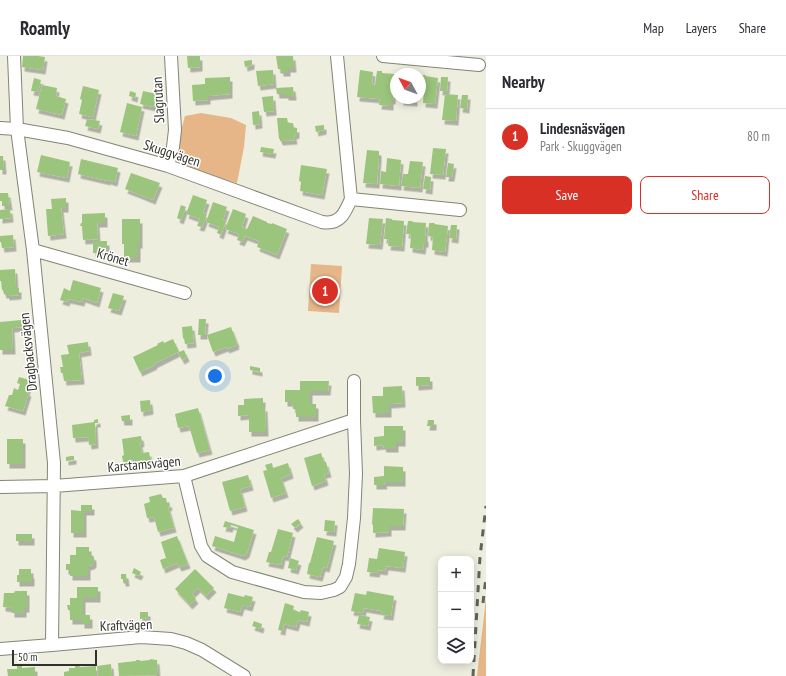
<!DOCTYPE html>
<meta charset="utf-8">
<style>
:root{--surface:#fff;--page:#f2f2f3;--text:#2b2b33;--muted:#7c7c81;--line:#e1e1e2;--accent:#d93025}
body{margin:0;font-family:"PT Sans Narrow",sans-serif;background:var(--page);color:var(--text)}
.controls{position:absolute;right:12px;bottom:12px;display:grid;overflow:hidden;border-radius:8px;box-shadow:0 2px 10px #0003}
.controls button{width:36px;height:36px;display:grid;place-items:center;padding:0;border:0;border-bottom:1px solid var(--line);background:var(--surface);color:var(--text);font:20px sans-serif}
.compass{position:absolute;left:390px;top:12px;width:36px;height:36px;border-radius:50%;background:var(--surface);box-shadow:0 2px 10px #0003;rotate:311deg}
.scale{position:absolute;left:12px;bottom:10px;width:85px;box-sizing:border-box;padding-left:4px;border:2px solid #30312a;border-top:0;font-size:11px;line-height:14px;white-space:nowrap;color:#30312a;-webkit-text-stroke:3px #fff;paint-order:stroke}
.you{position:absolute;left:215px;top:320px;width:14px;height:14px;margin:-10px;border:3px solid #fff;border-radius:50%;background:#1a73e8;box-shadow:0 0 0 6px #1a73e833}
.badge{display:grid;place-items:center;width:26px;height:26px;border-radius:50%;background:var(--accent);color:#fff;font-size:13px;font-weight:700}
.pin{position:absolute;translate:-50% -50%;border:2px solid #fff;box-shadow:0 1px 4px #0006}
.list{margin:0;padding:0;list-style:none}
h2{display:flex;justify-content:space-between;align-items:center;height:52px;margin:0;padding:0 16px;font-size:17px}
h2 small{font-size:13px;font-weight:400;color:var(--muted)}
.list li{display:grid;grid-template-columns:26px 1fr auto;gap:12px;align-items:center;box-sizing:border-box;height:56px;padding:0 16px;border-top:1px solid var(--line)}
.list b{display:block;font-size:15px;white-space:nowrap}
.list p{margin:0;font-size:13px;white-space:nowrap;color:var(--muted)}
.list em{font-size:13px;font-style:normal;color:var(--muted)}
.actions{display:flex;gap:8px;padding:12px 16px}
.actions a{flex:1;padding:9px 0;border:1px solid var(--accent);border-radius:8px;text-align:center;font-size:14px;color:var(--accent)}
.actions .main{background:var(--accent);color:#fff}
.icon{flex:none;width:22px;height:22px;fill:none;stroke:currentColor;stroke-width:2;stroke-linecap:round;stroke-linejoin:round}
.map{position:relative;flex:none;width:486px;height:620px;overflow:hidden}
header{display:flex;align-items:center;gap:24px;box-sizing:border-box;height:56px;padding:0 20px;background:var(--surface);border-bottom:1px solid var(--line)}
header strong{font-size:19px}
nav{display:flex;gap:22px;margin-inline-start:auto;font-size:14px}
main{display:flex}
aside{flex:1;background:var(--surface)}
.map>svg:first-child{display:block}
.green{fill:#e6b588}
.building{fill:#9bc57b;filter:url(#shadow)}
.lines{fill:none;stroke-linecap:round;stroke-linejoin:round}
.minor-casing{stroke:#848476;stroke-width:14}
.minor{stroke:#fff;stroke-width:12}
.rail{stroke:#63645a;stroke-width:3;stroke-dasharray:7 7;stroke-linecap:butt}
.labels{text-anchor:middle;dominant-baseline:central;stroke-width:3;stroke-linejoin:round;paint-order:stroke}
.street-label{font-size:14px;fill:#30312a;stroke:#fff}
</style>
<header>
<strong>Roamly</strong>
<nav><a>Map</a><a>Layers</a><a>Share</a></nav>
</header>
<main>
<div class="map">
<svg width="486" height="620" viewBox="0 0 486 620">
<defs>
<filter id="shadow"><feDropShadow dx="2.5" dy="4.5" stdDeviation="0" flood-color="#0004"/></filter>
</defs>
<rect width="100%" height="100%" fill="#edeede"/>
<path class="green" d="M201,57L231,62L246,69L244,91L237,127L185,112L178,103L181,75L185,60Z
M311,208L342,210L339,257L308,255Z
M486,542V620H477Z"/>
<path class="building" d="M23,0H38L45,1L43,14L22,11Z
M187,0H200V11L188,12Z
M276,0H293L294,12H288V16H281V13H278Z
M252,4V9L245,11L244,5Z
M273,14L274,28L258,30L256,15Z
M360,14L373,16L372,28L375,29L377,15H382V17L395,18L393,44H391V50L379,49L380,43L357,41Z
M420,19H426L425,20L438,22L435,48L423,47L424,33H420Z
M230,21V38L208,40V44L193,45L192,29L205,28V22Z
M441,21H448L447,35H440Z
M34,22L41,24L38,36L31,35Z
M42,29L57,32L56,40L66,43L62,59L36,53Z
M83,30L99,34L93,61L79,58L82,44L80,43Z
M293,31L294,40H286V38H277L276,32Z
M130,35L136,37L135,42L129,40Z
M143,35L157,38L154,51L140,48Z
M445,38L458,39L456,65L442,64Z
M462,39H468L467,53L460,52Z
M273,40L274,55L264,56L262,41Z
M401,42H415V46L401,45Z
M127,47L142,51L136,80L120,76Z
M259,55L260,68L253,69L252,56Z
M277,62H287L288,67H293L294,72H297V78L294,79L295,84L280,85V83H279Z
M87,63L100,65L98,73L85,70Z
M324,69V74L316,76L315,70Z
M261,91L274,93L273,98L260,96Z
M433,92L446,93L443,119L430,118Z
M367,94L379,95V101L377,128L363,127Z
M41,99L70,106L67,122L37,116Z
M0,100H3L4,114H0Z
M387,102L401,104L399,130L380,128L381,115L386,116Z
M81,103L118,112L115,126L108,124V125L78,118Z
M410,105L423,106L420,132L401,130L403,118H408Z
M448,107L454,108L452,121H446Z
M301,109L327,113L322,139L300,135L301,126L299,125Z
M131,117L160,127L153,144L125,133Z
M425,120L431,121L430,134L423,133Z
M0,137H8L10,150H2V145H0Z
M193,139L207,144L203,157L207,158L202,171L197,170L200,163L186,158Z
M66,142V152H61L64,178L48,180L46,153H52L51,143Z
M213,146L227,151L223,164L226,165L221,179L217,177L219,171L206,166Z
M181,149L186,151L181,164L177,162Z
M10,153L11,162L0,163V154Z
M233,153L246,158L242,171L247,173L253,160L267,166V167L272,168V167L287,173L277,199L257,191L259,185L245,180L242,186L237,184L239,178L225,173Z
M105,157V167H97L98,183L83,184L82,170H80L81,167H82V158Z
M369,162L383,163L380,189L366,188Z
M386,162L392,163V164L404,165L402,191L388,190L389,183H384Z
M122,163H140V188H138V202H124V188H122Z
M408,165H413L412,166L426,167L425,181H426V187H424L423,194L410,192L411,178H406Z
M429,167H435L434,168L448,170L445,196L432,194L433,181L428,180Z
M451,169H457L456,183L449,182Z
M13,179L14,191L2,192L1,186H0V180Z
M93,185H107V197H93Z
M15,213L16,232H19V239L7,240V238H4L3,234H2L1,225H0V214Z
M73,224L101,232L97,247L83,242L82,246L68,243L67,246L60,244L64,232L70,235Z
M113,237L124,240L119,255L108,252Z
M199,263H206L205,279H198Z
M21,264L22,271L12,272L13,294H0V266Z
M192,270L194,287L185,288L184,282L183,283L182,271Z
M231,271L237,287H236L237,289L227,293L226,291L213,296L207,279Z
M173,283L179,296L184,294L187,301L182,304L178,296L154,308L155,309L140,316L133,301L158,289L157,288L163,285L164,287Z
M88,286L89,295L79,297L82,324L64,325L63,317H61L60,311H63L61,299L69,298L67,289Z
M250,310L260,312V316L250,314Z
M19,321L30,324L27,336H29L23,355L5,350L9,339H12L14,332L18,334L20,328L17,327Z
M416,321H430V329L416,330Z
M300,325H329L328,335H310V348H316V361H296V353H293L292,346H285V334H300Z
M402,330L403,347L389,348V357H373L372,340H383V331Z
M263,342V351H265L266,376H249V359L238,360V349H244V343Z
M150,344L151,354L141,356L140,345Z
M198,352L210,394L197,397L189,370L178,372L175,358Z
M130,359V365H122L121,360Z
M98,363V367H95L96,388L89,389L88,381L73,382L72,369L94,366V364Z
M428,364H434V370H427Z
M384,370H403V386H396V392H384L383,389L374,390V381L384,380Z
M141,380L142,386L140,387L142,397L149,396L151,406L137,408L136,403H132L133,410L124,411L122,400L124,399L122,383Z
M7,383H23V408H7Z
M321,397L324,406H326L329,417L324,418L326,425L312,430L304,402Z
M71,400H74V404L66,405V401Z
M272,407L273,412L288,407L291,418L281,422L286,437L271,442L263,415L267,414L265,409Z
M384,410L403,411V426H384L385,429H374V421L384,420Z
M248,419L251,430L240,433L245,451L230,455L222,426Z
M161,438L163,442H166L167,447L169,446L170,450L168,451L174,472L158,476L154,461L147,462L144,448L150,446L149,441Z
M81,449H92V455H84V477H71V454L81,455Z
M373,452L404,453L403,470H389V476L373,477V469L372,468Z
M298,463L301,467L295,472L291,468Z
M325,464L335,465L334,476L324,475Z
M225,465L254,474L247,497L243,500L212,490L215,480L234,486L238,471L231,469L230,472L223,471Z
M278,473L293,477L287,501L283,500L281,509L266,506L269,496H271Z
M16,478H32V485H16Z
M177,480L188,508L179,511L177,507L163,513L160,504L166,502L161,486Z
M317,481L334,485L327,512L323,511L320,521L307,518L309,507H310Z
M76,491H89V499H92L94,501V507L92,509L88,510V520H70V514H66V508H70V499H76Z
M379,492L405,496L403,512L386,510L385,515L378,514L377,517L367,516L369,502L377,503Z
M290,502L299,505L296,514L288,512Z
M134,512L141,516L139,520L132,517Z
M19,513H31V518H32V526H17V519H19Z
M195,513L214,532L206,540L198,532L192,538L196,543L190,549L175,533Z
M121,518H126L127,526H123V523H121Z
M77,531H98V542H83V559H90V568H82V564H70V554H68L67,549H70V542H77Z
M15,535H27V552H24V557H12V552L3,551L4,537H14Z
M367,535L394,540L391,560L381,559L382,555L364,552L363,557L351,555L355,537L366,539Z
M228,537L244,541L245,539L253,541L250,551L242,549L240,556L224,552Z
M285,547L294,550L293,554L300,556L301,554L309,556L307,566L298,564L296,571L284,568L283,575L278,574Z
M140,556H148V562L140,563Z
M359,559L370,561L368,570L357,568Z
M254,565L262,568L261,573L252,570Z
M150,603L157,604L158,619L119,620L118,607L136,605V604H140V605L150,604Z
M111,608L112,620H98L97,610Z
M75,609H79L80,611L96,610V620H64V616L69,615V612H75Z
M17,610H22V612L35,611V620H8L7,613H17Z"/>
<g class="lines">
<g class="minor-casing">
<path id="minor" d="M14,0L17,73L33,194L54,407L52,589
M383,0L479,9
M0,72L17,73L68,82L168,110L322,166C340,169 345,157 351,143L337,0
M168,110L173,91L175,74L171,0
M351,143L460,154
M33,194L185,237
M184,420L201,490L207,500L232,516L304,536L321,537L334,534L340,531L346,521L349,508L354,462L356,418L354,364V325
M0,431L54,430L184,420L354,364
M0,593L52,589L141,581L171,583L186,587L202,594L244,620"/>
</g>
<use href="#minor" class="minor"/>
<path class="rail" d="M483,547L486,521
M473,620L480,501L486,450"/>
</g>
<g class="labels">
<g class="street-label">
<text transform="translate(158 44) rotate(-93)">Slagrutan</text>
<text transform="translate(172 97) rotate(18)">Skuggvägen</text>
<text transform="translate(113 201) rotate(16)">Krönet</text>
<text transform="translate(28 296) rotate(-96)">Dragbacksvägen</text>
<text transform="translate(144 408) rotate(-5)">Karstamsvägen</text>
<text transform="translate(126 569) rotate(-2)">Kraftvägen</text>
</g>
</g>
</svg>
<div class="controls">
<button>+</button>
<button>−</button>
<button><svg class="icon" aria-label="layers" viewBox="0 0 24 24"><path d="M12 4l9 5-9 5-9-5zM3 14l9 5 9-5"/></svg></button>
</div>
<svg class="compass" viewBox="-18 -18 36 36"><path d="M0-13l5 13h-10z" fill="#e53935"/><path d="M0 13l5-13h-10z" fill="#7c7c81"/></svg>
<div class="scale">50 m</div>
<div class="you"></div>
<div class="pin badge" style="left:325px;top:235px">1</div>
</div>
<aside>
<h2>Nearby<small></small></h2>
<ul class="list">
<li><span class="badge">1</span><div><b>Lindesnäsvägen</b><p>Park · Skuggvägen</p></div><em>80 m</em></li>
</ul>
<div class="actions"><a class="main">Save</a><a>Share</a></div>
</aside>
</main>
